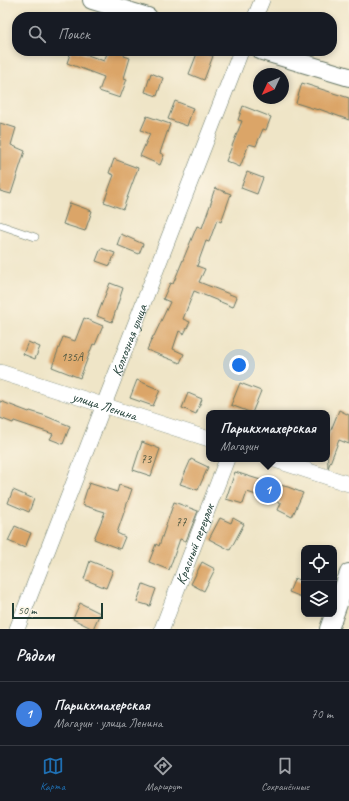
<!DOCTYPE html>
<html lang="ru">
<meta charset="utf-8">
<style>
:root{--surface:#171b24;--page:#242831;--text:#f1f3f6;--muted:#9ea1a6;--line:#363941;--accent:#1f6fb2}
body{margin:0;font-family:Caveat,sans-serif;background:var(--page);color:var(--text)}
.controls{position:absolute;right:12px;bottom:12px;display:grid;overflow:hidden;border-radius:8px;box-shadow:0 2px 6px #0003}
.controls button{width:36px;height:36px;display:grid;place-items:center;padding:0;border:0;border-bottom:1px solid var(--line);background:var(--surface);color:var(--text);font:20px sans-serif}
.compass{position:absolute;left:253px;top:68px;width:36px;height:36px;border-radius:50%;background:var(--surface);box-shadow:0 2px 6px #0003;rotate:226deg}
.scale{position:absolute;left:12px;bottom:10px;width:91px;box-sizing:border-box;padding-left:4px;border:2px solid #1f3d34;border-top:0;font-size:11px;line-height:14px;white-space:nowrap;color:#1f3d34;-webkit-text-stroke:3px #fcf5e5;paint-order:stroke}
.you{position:absolute;left:239px;top:365px;width:14px;height:14px;margin:-10px;border:3px solid #fff;border-radius:50%;background:#1a73e8;box-shadow:0 0 0 6px #1a73e833}
.badge{display:grid;place-items:center;width:26px;height:26px;border-radius:50%;background:var(--accent);color:#fff;font-size:13px;font-weight:700}
.pin{position:absolute;translate:-50% -50%;border:2px solid #fff;box-shadow:0 1px 4px #0006}
.popup{position:absolute;left:206px;top:410px;width:124px;height:52px;box-sizing:border-box;display:grid;place-content:center;border-radius:8px;background:var(--surface);filter:drop-shadow(0 1px 3px #0005);font-size:13px;white-space:nowrap;color:var(--muted)}
.popup b{font-size:15px;color:var(--text)}
.popup::after{content:'';position:absolute;left:50%;top:100%;margin-left:-8px;border:8px solid transparent;border-top-color:var(--surface)}
.list{margin:0;padding:0;list-style:none}
h2{display:flex;justify-content:space-between;align-items:center;height:52px;margin:0;padding:0 16px;font-size:17px}
h2 small{font-size:13px;font-weight:400;color:var(--muted)}
.list li{display:grid;grid-template-columns:26px 1fr auto;gap:12px;align-items:center;box-sizing:border-box;height:64px;padding:0 16px;border-top:1px solid var(--line)}
.list b{display:block;font-size:15px;white-space:nowrap}
.list p{margin:0;font-size:13px;white-space:nowrap;color:var(--muted)}
.list em{font-size:13px;font-style:normal;color:var(--muted)}
.icon{flex:none;width:22px;height:22px;fill:none;stroke:currentColor;stroke-width:2;stroke-linecap:round;stroke-linejoin:round}
.map{position:relative;flex:none;width:349px;height:629px;overflow:hidden}
.search{position:absolute;background:var(--surface);box-shadow:0 2px 6px #0003;left:12px;right:12px;top:12px;height:44px;display:flex;align-items:center;gap:10px;box-sizing:border-box;padding:0 14px;border-radius:16px;color:var(--muted);font-size:15px}
.sheet{height:116px;background:var(--surface)}
nav{display:flex;justify-content:space-around;align-items:center;box-sizing:border-box;height:56px;border-top:1px solid var(--line);background:var(--surface);font-size:11px;color:var(--muted)}
nav a{display:grid;justify-items:center;gap:2px}
nav .on{color:var(--accent)}
.map>svg:first-child{display:block}
.building{fill:#dba567}
.lines{fill:none;stroke-linecap:round;stroke-linejoin:round}
.service-casing{stroke:#687867;stroke-width:8}
.minor-casing{stroke:#687867;stroke-width:16}
.tertiary-casing{stroke:#687867;stroke-width:20}
.service{stroke:#fff;stroke-width:7}
.minor{stroke:#fff;stroke-width:15}
.tertiary{stroke:#fff;stroke-width:18}
.labels{text-anchor:middle;dominant-baseline:central;stroke-width:3;stroke-linejoin:round;paint-order:stroke}
.number-label{font-size:12px;fill:#4e5741}
.street-label{font-size:14px;fill:#1f3d34;stroke:#fcf5e5}
</style>
<div class="map">
<svg width="349" height="629" viewBox="0 0 349 629">
<rect width="100%" height="100%" fill="#fcf5e5"/>
<filter id="ink" filterUnits="userSpaceOnUse"><feTurbulence type="fractalNoise" baseFrequency=".025" numOctaves="2"/><feDisplacementMap in="SourceGraphic" scale="8" xChannelSelector="R" yChannelSelector="G"/><feConvolveMatrix kernelMatrix="1 2 1 2 8 2 1 2 1" color-interpolation-filters="sRGB"/></filter>
<filter id="wash" filterUnits="userSpaceOnUse"><feTurbulence type="fractalNoise" baseFrequency=".012" numOctaves="4" result="noise"/><feDisplacementMap in="SourceGraphic" scale="16" xChannelSelector="R" yChannelSelector="G"/><feGaussianBlur stdDeviation="0.9" result="paint"/><feColorMatrix in="noise" values="0 0 0 0 0 0 0 0 0 0 0 0 0 0 0 0 0 1.4 0 .05"/><feComposite in="paint" operator="in"/></filter>
<g filter="url(#wash)">
<rect width="100%" height="100%" fill="#efe5c7"/>
<g id="blocks">
<path class="building" d="M71,51H77L104,61L108,51H125L124,56L130,58L124,78L127,79L120,98L99,91L104,77L67,63Z
M198,51L213,56L204,80L189,74Z
M151,73L163,78L157,96L145,92Z
M302,83L349,98V120L319,109L318,110L296,103Z
M175,101L193,108L187,126L168,119Z
M243,106L271,117L266,130L263,129L256,146L249,144L240,167L226,161L242,121L238,120Z
M147,116L170,124L160,153L164,155L160,165L140,156L150,134L141,130Z
M0,123L16,128L11,145L25,151L11,194L0,191Z
M114,159L138,168L123,209L104,202L114,175L109,173Z
M247,172L263,178L257,194L241,188Z
M215,188L231,194L221,222L217,220L209,242L206,241L197,266L205,269L199,282L237,297L233,307L194,291L183,319L190,322L184,334L179,331L173,349L184,354L180,363L147,350L153,336H154L170,302L163,299L170,283L173,284L197,226L202,228L212,200H211Z
M70,203L92,211L85,231L63,224Z
M121,234L143,244L139,254L117,245Z
M101,248L115,253L110,266L96,261Z
M110,283L123,288L112,322L97,316Z
M84,318L103,326L95,345L93,344L80,378L52,367L63,337L75,341Z
M28,342L40,347L35,359L23,354Z
M137,380L160,390L153,406L130,398Z
M240,383L261,391L252,413L231,405Z
M188,393L202,399L196,414L182,408Z
M0,401L29,412L30,411L43,415L70,426L63,444L50,439L53,434L14,421L13,423L0,418Z
M339,410L349,415V444L339,440L328,468L327,440Z
M142,442L160,449L151,476L133,470Z
M191,459L208,467L198,490L180,484Z
M235,472L267,482L288,487L303,493L292,517L278,510L281,503L247,492L243,504L226,499Z
M89,483L117,492L119,485L132,489L117,533L125,537L120,549L94,539L105,512L82,505Z
M13,490L34,499L29,512L8,503Z
M174,502L198,511L186,541L180,539L169,570L149,562L156,544L159,546Z
M220,518L231,523L233,518L244,524L230,550L209,539Z
M15,526L31,533L25,548L8,541Z
M90,561L113,570L106,588L84,579Z
M202,562L215,569L204,591L191,584Z
M295,578L304,582V598L289,592Z
M143,584L156,589L150,606L137,602Z
M80,603L100,613L93,629L73,619Z"/>
</g>
</g>
<g filter="url(#ink)">
<use href="#blocks" fill-opacity="0" stroke="#687867" stroke-width="1"/>
<g class="lines">
<g class="service-casing">
<path id="service" d="M0,225L35,237"/>
</g>
<g class="minor-casing">
<g id="minor">
<path d="M255,17L262,0"/>
<path id="s1" d="M0,372L209,439"/>
<path d="M272,459L349,484"/>
<path id="s2" d="M17,629L241,51"/>
<path id="s3" d="M162,629L227,459"/>
</g>
</g>
<g class="tertiary-casing">
<path id="tertiary" d="M92,0L148,17
M262,51L349,77
M329,629L349,573"/>
</g>
<use href="#service" class="service"/>
<use href="#minor" class="minor"/>
<use href="#tertiary" class="tertiary"/>
</g>
</g>
<g class="labels">
<g class="number-label">
<text x="72" y="357">135А</text>
<text x="146" y="459">73</text>
<text x="181" y="522">77</text>
</g>
<g class="street-label">
<text stroke="none"><textPath href="#s2" startOffset="310">Колхозная улица</textPath></text>
<text stroke="none"><textPath href="#s1" startOffset="110">улица Ленина</textPath></text>
<text stroke="none"><textPath href="#s3" startOffset="91">Красный переулок</textPath></text>
</g>
</g>
</svg>
<div class="controls">
<button><svg class="icon" aria-label="locate" viewBox="0 0 24 24"><circle cx="12" cy="12" r="6"/><path d="M12 2v4M12 18v4M2 12h4M18 12h4"/></svg></button>
<button><svg class="icon" aria-label="layers" viewBox="0 0 24 24"><path d="M12 4l9 5-9 5-9-5zM3 14l9 5 9-5"/></svg></button>
</div>
<svg class="compass" viewBox="-18 -18 36 36"><path d="M0-13l5 13h-10z" fill="#e53935"/><path d="M0 13l5-13h-10z" fill="#9ea1a6"/></svg>
<div class="scale">50 m</div>
<div class="you"></div>
<div class="pin badge" style="left:268px;top:490px;background:#3f7fe0">1</div>
<div class="popup"><b>Парикхмахерская</b>Магазин</div>
<div class="search"><svg class="icon" aria-label="search" viewBox="0 0 24 24"><circle cx="10" cy="10" r="6"/><path d="M15 15l6 6"/></svg>Поиск</div>
</div>
<section class="sheet">
<h2>Рядом<small></small></h2>
<ul class="list">
<li><span class="badge" style="background:#3f7fe0">1</span><div><b>Парикхмахерская</b><p>Магазин · улица Ленина</p></div><em>70 m</em></li>
</ul>
</section>
<nav>
<a class="on"><svg class="icon" aria-label="map" viewBox="0 0 24 24"><path d="M3 6l6-2 6 2 6-2v14l-6 2-6-2-6 2zM9 4v14M15 6v14"/></svg>Карта</a>
<a><svg class="icon" aria-label="directions" viewBox="0 0 24 24"><path d="M12 3l9 9-9 9-9-9zM9 14v-3h6M13 9l2 2-2 2"/></svg>Маршрут</a>
<a><svg class="icon" aria-label="saved" viewBox="0 0 24 24"><path d="M7 4h10v16l-5-4-5 4z"/></svg>Сохранённые</a>
</nav>
